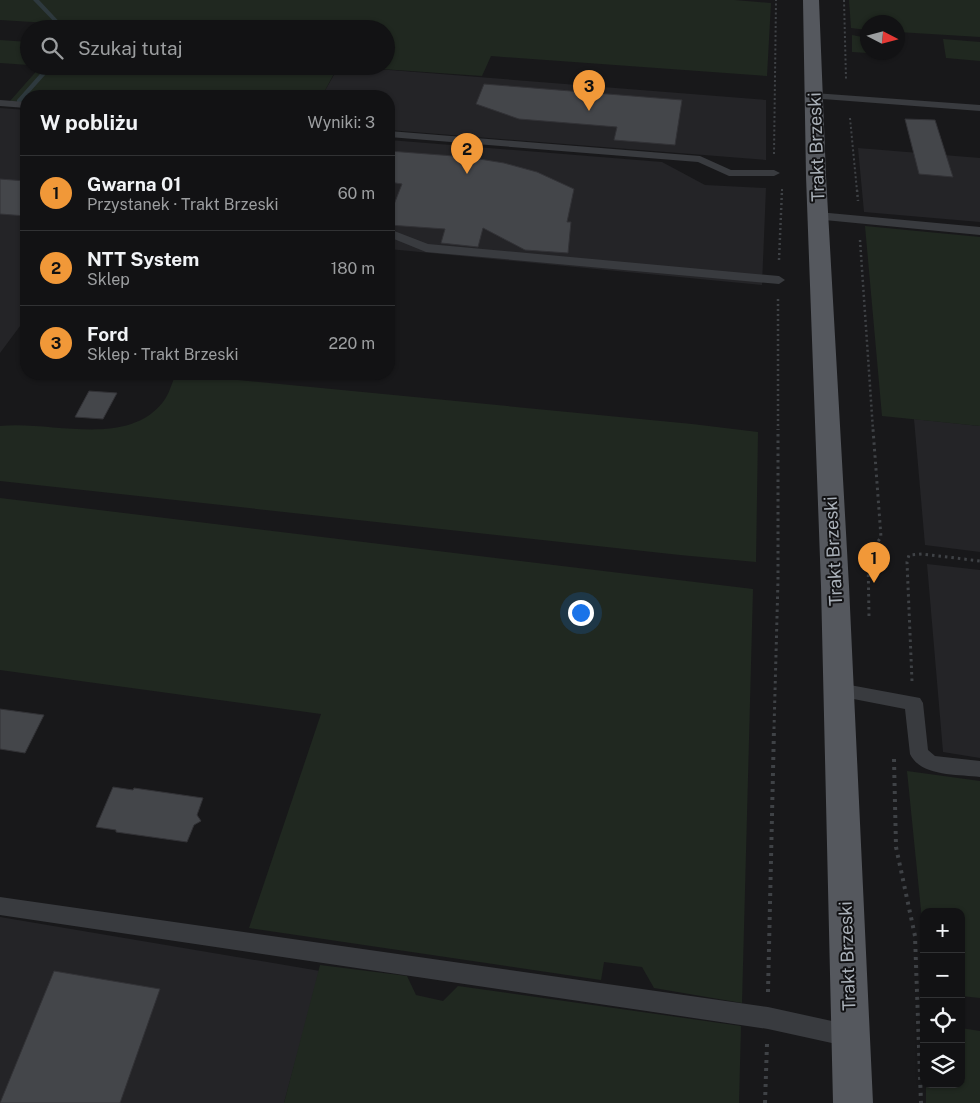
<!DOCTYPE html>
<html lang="pl">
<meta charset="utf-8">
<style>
:root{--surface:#121214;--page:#1b1b1d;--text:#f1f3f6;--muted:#9c9ea0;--line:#313234;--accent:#f19838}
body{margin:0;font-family:"Public Sans",sans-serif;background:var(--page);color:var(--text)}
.controls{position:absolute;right:15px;bottom:15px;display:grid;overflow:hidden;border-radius:10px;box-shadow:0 1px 4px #0004}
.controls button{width:45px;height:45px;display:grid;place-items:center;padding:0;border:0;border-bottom:1px solid var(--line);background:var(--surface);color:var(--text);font:25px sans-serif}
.compass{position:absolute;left:860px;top:15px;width:45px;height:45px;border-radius:50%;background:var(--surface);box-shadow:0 1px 4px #0004;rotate:96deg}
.you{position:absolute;left:580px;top:612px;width:18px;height:18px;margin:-12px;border:4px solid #fff;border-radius:50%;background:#1a73e8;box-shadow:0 0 0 8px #1a73e833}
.badge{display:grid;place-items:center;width:32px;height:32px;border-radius:50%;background:var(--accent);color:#111;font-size:16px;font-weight:700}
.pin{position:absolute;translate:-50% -41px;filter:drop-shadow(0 1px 2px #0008)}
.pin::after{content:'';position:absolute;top:26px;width:18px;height:15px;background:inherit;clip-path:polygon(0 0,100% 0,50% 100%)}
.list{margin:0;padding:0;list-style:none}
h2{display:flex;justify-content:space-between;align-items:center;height:65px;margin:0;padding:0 20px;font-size:21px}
h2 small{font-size:16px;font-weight:400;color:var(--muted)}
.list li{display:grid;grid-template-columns:32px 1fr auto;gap:15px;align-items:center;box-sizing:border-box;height:75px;padding:0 20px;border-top:1px solid var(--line)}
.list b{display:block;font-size:19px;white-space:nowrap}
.list p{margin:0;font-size:16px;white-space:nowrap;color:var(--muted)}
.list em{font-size:16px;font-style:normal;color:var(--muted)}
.icon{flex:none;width:28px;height:28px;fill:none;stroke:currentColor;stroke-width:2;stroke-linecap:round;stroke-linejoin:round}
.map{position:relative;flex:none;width:980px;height:1103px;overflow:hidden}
.search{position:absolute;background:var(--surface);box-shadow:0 1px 4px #0004;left:20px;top:20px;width:375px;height:55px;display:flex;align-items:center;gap:12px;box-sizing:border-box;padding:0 18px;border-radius:28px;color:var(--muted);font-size:19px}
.panel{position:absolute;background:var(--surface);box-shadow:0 1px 4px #0004;left:20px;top:90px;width:375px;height:290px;border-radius:20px}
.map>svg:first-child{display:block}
.built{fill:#242427}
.green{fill:#202820}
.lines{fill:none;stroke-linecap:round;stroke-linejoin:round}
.stream{fill:#2e393e;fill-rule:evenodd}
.building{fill:#44464a;stroke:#323236}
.path-far3{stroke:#3f4246;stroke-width:2;stroke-dasharray:2 2.5;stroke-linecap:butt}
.path-far2{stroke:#3f4246;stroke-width:2.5;stroke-dasharray:2 3;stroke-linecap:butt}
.path-far1{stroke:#3f4246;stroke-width:3;stroke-dasharray:2.5 4;stroke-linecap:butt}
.path{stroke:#3f4246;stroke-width:4;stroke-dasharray:3 5;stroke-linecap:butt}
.service{fill:#393b3f;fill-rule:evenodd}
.primary{fill:#55585e;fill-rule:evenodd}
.labels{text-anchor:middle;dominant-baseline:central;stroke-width:4;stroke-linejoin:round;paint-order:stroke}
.street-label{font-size:18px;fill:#aab1b9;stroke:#131315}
</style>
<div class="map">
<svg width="980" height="1103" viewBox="0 0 980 1103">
<rect width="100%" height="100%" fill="#18181a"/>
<path class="built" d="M339,66L766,100V160L389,130V96H322Z
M0,108L26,110V318L0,353Z
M389,140L662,162L705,185L766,188L762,285L389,249Z
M858,148L980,158V222L864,212Z
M914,419L980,426V552L925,545Z
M927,564L980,570V758L943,752Z
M0,917L320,971L284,1103H0Z"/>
<path class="green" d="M0,0H734L771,3L767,76L491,56L482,76L339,66H386V29H54L49,23L0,20Z
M849,0H980V37L898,32V22H868L867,30L851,28Z
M852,35L867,38L868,53L852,52Z
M943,39L980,42V61L946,58Z
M0,40L29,42V65L0,63Z
M41,66H338L322,96H26V102L10,101Z
M865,226L980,237V426L882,416Z
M176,374L692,424L758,432L756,562L680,555L0,481V426C50,420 126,449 163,402C169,395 172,382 176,374Z
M0,498L753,589L742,1003L654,988L642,967L604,962L601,980L249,928L321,714L0,670Z
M907,771L980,781V998L961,996V912H924V940Z
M320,965L407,976L416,995L443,1001L458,986L741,1026L739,1103H284Z
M961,1028L980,1031V1103H926V1084H961Z"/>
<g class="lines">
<path class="stream" d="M33,0H39L66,29H61Z
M47,66H53L21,102H17V100Z"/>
</g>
<path class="building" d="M484,84L682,100L675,145L614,140L617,127L519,119L476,104Z
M905,119L935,120L953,177L919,174Z
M389,151L467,157L504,163L537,172L574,189L567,222H571L568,253L525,250L483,228L478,247L441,243L445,229L389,225V217L402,184L389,182Z
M0,179L26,181V216L0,214Z
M89,391L117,393L103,419L75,417Z
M0,709L44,715L25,753L0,749Z
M113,787L133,790L134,788L203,798L197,815L201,821L194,825L187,842L116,832V830L96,827Z
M54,971L160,989L120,1103H0Z"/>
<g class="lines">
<path class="path-far3" d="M844,0L846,79
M850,118L857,191
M774,154L776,0
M782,191V189"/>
<path class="path-far2" d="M857,190L858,201
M860,240L873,430
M779,260L782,190
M778,299V430"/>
<path class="path-far1" d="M869,616L868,556L881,537L873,429
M912,681L907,562L909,555L922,554L980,561
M774,729L778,580V429"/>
<path class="path" d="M894,759L896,847L915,936L921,1103
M768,992L774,728
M765,1103L767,1044"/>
<path class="service" d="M814,93L980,105V111L810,98L809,96L810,94Z
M0,100L26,102V108L0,106Z
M389,131L700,156L731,170H774L780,173L774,176H729L698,162L389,137Z
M818,212L980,227V235L814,219L812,216L814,213Z
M389,229L428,244L779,276L785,280L779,284L426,252L389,237Z
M839,683L920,698L923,703L928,750L935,756L980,761V777C958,774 921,777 910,754L905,709L833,695L830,690L833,685Z
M0,897L768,1007L850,1025L858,1028L861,1036L858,1044L850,1047L768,1029L0,915Z"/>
<path class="primary" d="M803,0H819L826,176L849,586L873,1103H833L821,586L806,176Z"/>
</g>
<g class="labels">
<g class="street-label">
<text transform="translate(816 147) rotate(-92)">Trakt Brzeski</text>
<text transform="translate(833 551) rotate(-93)">Trakt Brzeski</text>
<text transform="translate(847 956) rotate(-92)">Trakt Brzeski</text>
</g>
</g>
</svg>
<div class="controls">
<button>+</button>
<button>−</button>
<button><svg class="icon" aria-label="locate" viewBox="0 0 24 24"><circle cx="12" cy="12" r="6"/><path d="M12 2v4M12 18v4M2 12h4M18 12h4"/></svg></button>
<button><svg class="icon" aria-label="layers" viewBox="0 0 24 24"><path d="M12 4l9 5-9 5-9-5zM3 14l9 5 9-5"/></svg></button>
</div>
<svg class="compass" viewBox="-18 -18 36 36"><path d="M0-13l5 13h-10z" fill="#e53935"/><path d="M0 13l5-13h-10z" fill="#9c9ea0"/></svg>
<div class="you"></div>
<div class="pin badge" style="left:874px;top:583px">1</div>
<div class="pin badge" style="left:467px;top:174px">2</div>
<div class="pin badge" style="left:589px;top:111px">3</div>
<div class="search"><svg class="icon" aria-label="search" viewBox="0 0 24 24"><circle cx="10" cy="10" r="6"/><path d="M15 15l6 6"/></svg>Szukaj tutaj</div>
<section class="panel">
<h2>W pobliżu<small>Wyniki: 3</small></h2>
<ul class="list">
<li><span class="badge">1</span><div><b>Gwarna 01</b><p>Przystanek · Trakt Brzeski</p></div><em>60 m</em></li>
<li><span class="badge">2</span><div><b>NTT System</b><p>Sklep</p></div><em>180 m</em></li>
<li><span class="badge">3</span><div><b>Ford</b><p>Sklep · Trakt Brzeski</p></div><em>220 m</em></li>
</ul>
</section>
</div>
